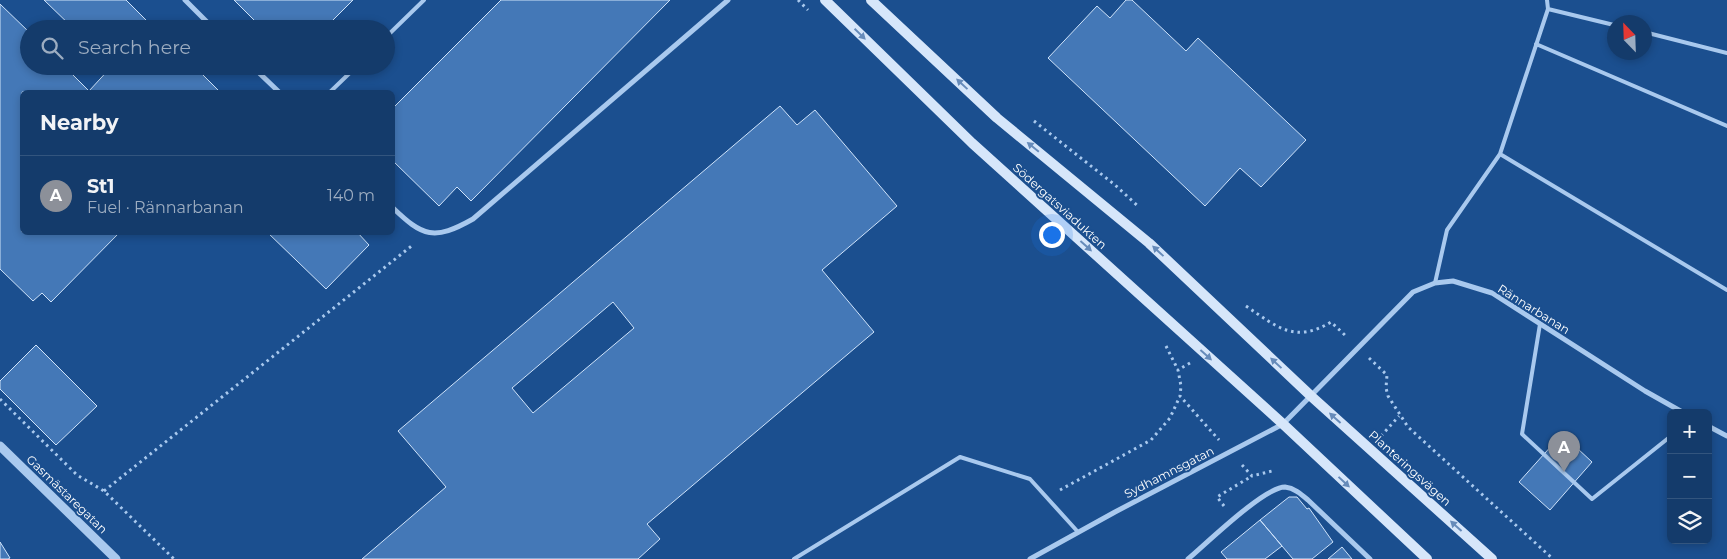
<!DOCTYPE html>
<meta charset="utf-8">
<style>
:root{--surface:#143b6b;--page:#214673;--text:#f1f3f6;--muted:#9dadc1;--line:#33557e;--accent:#8c9099}
body{margin:0;font-family:Montserrat,sans-serif;background:var(--page);color:var(--text)}
.controls{position:absolute;right:15px;bottom:15px;display:grid;overflow:hidden;border-radius:8px;box-shadow:0 2px 8px #0003}
.controls button{width:45px;height:45px;display:grid;place-items:center;padding:0;border:0;border-bottom:1px solid var(--line);background:var(--surface);color:var(--text);font:25px sans-serif}
.compass{position:absolute;left:1607px;top:15px;width:45px;height:45px;border-radius:50%;background:var(--surface);box-shadow:0 2px 8px #0003;rotate:337deg}
.you{position:absolute;left:1051px;top:234px;width:18px;height:18px;margin:-12px;border:4px solid #fff;border-radius:50%;background:#1a73e8;box-shadow:0 0 0 8px #1a73e833}
.badge{display:grid;place-items:center;width:32px;height:32px;border-radius:50%;background:var(--accent);color:#fff;font-size:16px;font-weight:700}
.pin{position:absolute;translate:-50% -41px;filter:drop-shadow(0 1px 2px #0008)}
.pin::after{content:'';position:absolute;top:26px;width:18px;height:15px;background:inherit;clip-path:polygon(0 0,100% 0,50% 100%)}
.list{margin:0;padding:0;list-style:none}
h2{display:flex;justify-content:space-between;align-items:center;height:65px;margin:0;padding:0 20px;font-size:21px}
h2 small{font-size:16px;font-weight:400;color:var(--muted)}
.list li{display:grid;grid-template-columns:32px 1fr auto;gap:15px;align-items:center;box-sizing:border-box;height:80px;padding:0 20px;border-top:1px solid var(--line)}
.list b{display:block;font-size:19px;white-space:nowrap}
.list p{margin:0;font-size:16px;white-space:nowrap;color:var(--muted)}
.list em{font-size:16px;font-style:normal;color:var(--muted)}
.icon{flex:none;width:28px;height:28px;fill:none;stroke:currentColor;stroke-width:2;stroke-linecap:round;stroke-linejoin:round}
.map{position:relative;flex:none;width:1727px;height:559px;overflow:hidden}
.search{position:absolute;background:var(--surface);box-shadow:0 2px 8px #0003;left:20px;top:20px;width:375px;height:55px;display:flex;align-items:center;gap:12px;box-sizing:border-box;padding:0 18px;border-radius:28px;color:var(--muted);font-size:19px}
.panel{position:absolute;background:var(--surface);box-shadow:0 2px 8px #0003;left:20px;top:90px;width:375px;height:145px;border-radius:8px}
.map>svg:first-child{display:block}
.building{fill:#4478b7;stroke:#cfe3fa;fill-rule:evenodd}
.lines{fill:none;stroke-linecap:round;stroke-linejoin:round}
.path{stroke:#a9c9ee;stroke-width:3;stroke-dasharray:2.5 4;stroke-linecap:butt}
.service{stroke:#a9c9ee;stroke-width:4}
.minor{stroke:#a9c9ee;stroke-width:5}
.tertiary{stroke:#a9c9ee;stroke-width:9}
.secondary{stroke:#d6e6fa;stroke-width:10}
.oneway{fill:#668bba}
.labels{text-anchor:middle;dominant-baseline:central;stroke-width:4;stroke-linejoin:round;paint-order:stroke}
.street-label{font-size:12px;fill:#fff;stroke:#1b4f8f}
</style>
<div class="map">
<svg width="1727" height="559" viewBox="0 0 1727 559">
<rect width="100%" height="100%" fill="#1b4f8f"/>
<path class="building" d="M44,0H126L155,29H74Z
M234,0H353L324,29H263Z
M501,0H670L471,201L457,187L439,206L392,160V109Z
M1126,0H1132L1186,51L1198,38L1306,140L1261,187L1240,168L1205,206L1048,58L1097,6L1110,18Z
M0,4L29,32V66H64L89,91L112,66H194L220,92H22V232H120L51,302L42,293L33,301L0,269Z
M780,106L797,125L815,110L897,206L822,270L874,332L647,524L660,539L638,559H362L446,487L398,431ZM613,302L634,328L533,413L512,388Z
M267,232H357L369,245L326,289Z
M36,345L97,406L56,445L0,389V381Z
M1562,434L1592,462L1550,510L1519,482Z
M1289,497H1297L1307,509L1309,508L1333,542L1312,559H1293L1260,520Z
M1260,520L1282,546L1265,559H1227L1221,552Z
M0,542L10,558L8,559H0Z
M1342,547L1352,559H1328Z"/>
<g class="lines">
<path class="path" d="M798,0L808,10
M1034,121L1115,185L1139,207
M1246,306C1277,327 1295,344 1331,322L1347,337
M1166,346L1178,370
M1369,358L1387,375L1386,388L1388,396L1408,427L1553,559
M1190,363L1178,370L1181,386L1180,396L1219,440
M0,399L77,475L104,491L174,559
M1381,436L1399,416
M1242,465L1252,476L1272,471
M1060,490L1151,440L1170,418L1180,396
M104,491L414,244
M1224,506L1217,497L1252,476"/>
<path class="service" d="M1547,0L1548,9
M1614,25L1548,9L1500,154L1727,290
M1644,32L1727,53
M386,37L424,0
M1536,44L1727,126
M330,92L357,66
M1435,283L1447,230L1500,154
M1540,324L1522,434L1592,499L1671,436
M794,559L960,457L1030,479L1078,532"/>
<path class="minor" d="M185,0L214,29
M252,66L279,92
M392,207C423,237 434,241 473,219L728,0
M1708,426L1727,436
M1030,559L1115,512L1283,424L1413,292L1435,283L1453,281L1492,293L1645,391L1684,413
M1188,559C1206,544 1264,487 1285,487C1294,488 1301,494 1308,500L1370,559"/>
<path class="tertiary" d="M0,446L116,559"/>
<path class="secondary" d="M825,0L972,143L1283,424L1427,559
M871,0L997,118L1149,243L1312,397L1492,559"/>
</g>
<defs><path id="oneway-solid" d="M-6-.8H1V-3.2L6.5 0L1 3.2V.8H-6Z" transform="scale(1.25)"/></defs>
<g class="oneway">
<use href="#oneway-solid" transform="translate(860 34) rotate(44)"/>
<use href="#oneway-solid" transform="translate(962 84) rotate(-137)"/>
<use href="#oneway-solid" transform="translate(1033 147) rotate(-141)"/>
<use href="#oneway-solid" transform="translate(1086 246) rotate(42)"/>
<use href="#oneway-solid" transform="translate(1158 251) rotate(-137)"/>
<use href="#oneway-solid" transform="translate(1206 355) rotate(42)"/>
<use href="#oneway-solid" transform="translate(1276 363) rotate(-137)"/>
<use href="#oneway-solid" transform="translate(1335 418) rotate(-138)"/>
<use href="#oneway-solid" transform="translate(1344 482) rotate(43)"/>
<use href="#oneway-solid" transform="translate(1456 526) rotate(-138)"/>
</g>
<g class="labels">
<g class="street-label">
<text transform="translate(1060 206) rotate(42)">Södergatsviadukten</text>
<text transform="translate(1534 309) rotate(32)">Rännarbanan</text>
<text transform="translate(1410 468) rotate(42)">Planteringsvägen</text>
<text transform="translate(1169 472) rotate(-27)">Sydhamnsgatan</text>
<text transform="translate(67 494) rotate(44)">Gasmästaregatan</text>
</g>
</g>
</svg>
<div class="controls">
<button>+</button>
<button>−</button>
<button><svg class="icon" aria-label="layers" viewBox="0 0 24 24"><path d="M12 4l9 5-9 5-9-5zM3 14l9 5 9-5"/></svg></button>
</div>
<svg class="compass" viewBox="-18 -18 36 36"><path d="M0-13l5 13h-10z" fill="#e53935"/><path d="M0 13l5-13h-10z" fill="#9dadc1"/></svg>
<div class="you"></div>
<div class="pin badge" style="left:1564px;top:472px">A</div>
<div class="search"><svg class="icon" aria-label="search" viewBox="0 0 24 24"><circle cx="10" cy="10" r="6"/><path d="M15 15l6 6"/></svg>Search here</div>
<section class="panel">
<h2>Nearby<small></small></h2>
<ul class="list">
<li><span class="badge">A</span><div><b>St1</b><p>Fuel · Rännarbanan</p></div><em>140 m</em></li>
</ul>
</section>
</div>
